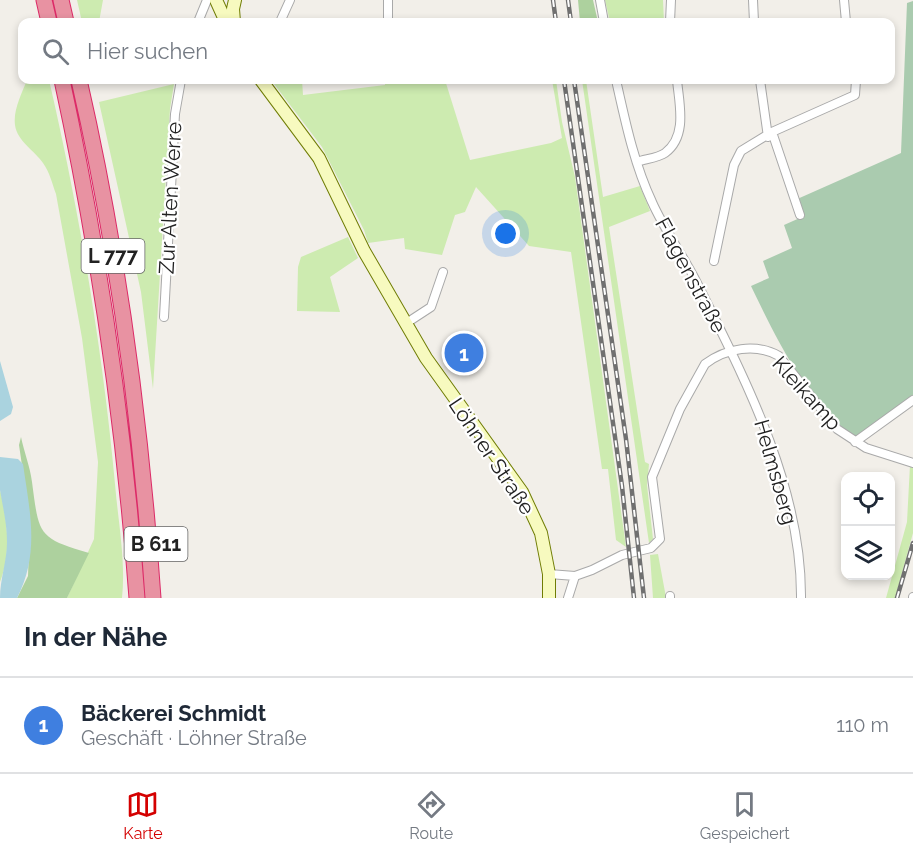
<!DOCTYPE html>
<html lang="de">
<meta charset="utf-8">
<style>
:root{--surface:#fff;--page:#f6f6f7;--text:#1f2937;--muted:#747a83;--line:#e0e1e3;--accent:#d40000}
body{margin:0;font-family:Raleway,sans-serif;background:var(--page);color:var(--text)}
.controls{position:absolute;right:18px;bottom:18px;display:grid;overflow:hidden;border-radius:12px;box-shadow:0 3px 9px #0003}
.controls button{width:54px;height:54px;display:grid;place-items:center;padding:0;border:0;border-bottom:2px solid var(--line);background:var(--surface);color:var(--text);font:30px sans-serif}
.you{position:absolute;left:506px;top:234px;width:21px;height:21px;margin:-15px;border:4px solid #fff;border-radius:50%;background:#1a73e8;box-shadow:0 0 0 9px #1a73e833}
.badge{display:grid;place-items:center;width:39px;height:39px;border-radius:50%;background:var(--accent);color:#fff;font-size:20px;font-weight:700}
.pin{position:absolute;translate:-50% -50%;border:3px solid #fff;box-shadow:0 2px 6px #0006}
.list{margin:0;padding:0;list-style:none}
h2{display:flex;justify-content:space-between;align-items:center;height:78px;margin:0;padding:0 24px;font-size:26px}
h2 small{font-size:20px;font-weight:400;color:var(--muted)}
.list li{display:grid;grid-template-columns:39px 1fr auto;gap:18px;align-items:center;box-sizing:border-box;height:96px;padding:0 24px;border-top:2px solid var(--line)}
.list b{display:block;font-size:22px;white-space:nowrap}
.list p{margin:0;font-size:20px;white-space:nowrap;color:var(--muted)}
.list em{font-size:20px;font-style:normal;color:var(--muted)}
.icon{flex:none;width:33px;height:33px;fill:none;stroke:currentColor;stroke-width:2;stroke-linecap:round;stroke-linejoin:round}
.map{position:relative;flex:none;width:913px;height:598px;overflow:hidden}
.search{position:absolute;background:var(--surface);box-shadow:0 3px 9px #0003;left:18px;right:18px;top:18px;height:66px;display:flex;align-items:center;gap:15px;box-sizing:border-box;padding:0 21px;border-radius:12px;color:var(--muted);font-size:22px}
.sheet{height:174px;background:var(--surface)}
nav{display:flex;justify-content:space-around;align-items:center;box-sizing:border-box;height:84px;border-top:2px solid var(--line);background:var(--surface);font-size:16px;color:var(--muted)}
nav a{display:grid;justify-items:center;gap:3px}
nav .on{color:var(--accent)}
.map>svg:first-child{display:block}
.grass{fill:#cdebb0}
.forest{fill:#add19e}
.cemetery{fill:#aacbaf}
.water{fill:#aad3df}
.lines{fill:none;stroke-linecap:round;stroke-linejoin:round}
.street-casing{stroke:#a9a9a9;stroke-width:10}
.secondary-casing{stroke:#707d05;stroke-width:14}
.highway-casing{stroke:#dc2a67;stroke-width:17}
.street{stroke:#fff;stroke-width:8}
.secondary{stroke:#f7fabf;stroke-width:12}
.highway{stroke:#e892a2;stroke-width:15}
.rail-casing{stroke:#707070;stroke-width:4.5}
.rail{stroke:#fff;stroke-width:2;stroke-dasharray:7;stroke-linecap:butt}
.labels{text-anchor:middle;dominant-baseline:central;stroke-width:4.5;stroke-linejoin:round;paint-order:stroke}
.shield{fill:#fff;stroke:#646464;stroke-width:1.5}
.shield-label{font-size:20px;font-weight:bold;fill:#222}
.street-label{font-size:21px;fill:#222;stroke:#fff}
</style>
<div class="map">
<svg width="913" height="598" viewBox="0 0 913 598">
<rect width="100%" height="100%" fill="#f2efe9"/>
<path class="grass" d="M77,0H103L99,22H82Z
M605,0H663L664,22H610Z
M27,80H49C79,209 103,352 115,484C118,521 126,561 122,598H67L94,539L98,462L82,338L56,194C52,183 50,173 43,163C35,151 17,141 15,125C13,110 22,93 27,80Z
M271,80H302L303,95L385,85V80H445L470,160L551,143L562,138L552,80H556L562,122L575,177L626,547L616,540L608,469H602L571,252L529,246L476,187L465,212L455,215L442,255L405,249L404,238L368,243L364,230L322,147Z
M582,80H586L603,197L640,186L650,211L609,227L645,462L649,464L647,485L653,539L649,543Z
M174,84L170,109L153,389L141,292L99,102Z
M348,237L358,258L330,277L340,312L297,311L298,267L301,257Z
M910,465L913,466V533L895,598H886L907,522Z
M0,489C7,520 12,552 0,582Z
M658,554L665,592L666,598H653L650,555Z"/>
<path class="forest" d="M578,0H593L598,22H580Z
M21,437C24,452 30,466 32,482C39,534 37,538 89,553L67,598H17L28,576L30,520L19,445Z"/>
<path class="cemetery" d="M913,1V396L855,437C808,405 775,336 751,286L769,278L763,261L792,248L784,225L802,217L795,200L901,153L907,3Z"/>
<path class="water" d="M0,361L13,407L11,414L0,421Z
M0,457L18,459L23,464C30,513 40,553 17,598H0C0,579 7,561 7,542C7,524 3,508 0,490C0,480 0,468 0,457Z"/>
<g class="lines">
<g class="street-casing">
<path id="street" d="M600,0L604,22
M753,0L754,22
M844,0L846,22
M198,22L207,0
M280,22L290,0
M388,22V0
M670,22L671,0
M616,80C625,120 634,164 652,202C664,229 682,254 696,281C744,377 802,487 801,598
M760,80L768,137
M772,132L800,215
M637,162C645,159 658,158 665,153C688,136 679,103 677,80
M714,261L734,165L741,151L772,132L855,95L856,80
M164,317L175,114L181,80
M405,324L431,307L443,272
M855,442L913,400
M549,574L575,576L592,570L622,555L651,548L660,539L652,477L680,409L705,364C726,348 756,343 779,356L837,429L866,448L913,463
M670,596V598
M568,598L575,576
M913,598V597"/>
</g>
<g class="secondary-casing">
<path id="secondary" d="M216,0L226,22
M234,22L233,9L235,0
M261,80L319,158L364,251L426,358L522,492L541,533L549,574V598"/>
</g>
<g class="highway-casing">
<path id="highway" d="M44,0L49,22
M61,0L66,22
M62,80C99,251 124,423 137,598
M79,80C118,250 141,423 153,598"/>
</g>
<use href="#street" class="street"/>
<use href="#secondary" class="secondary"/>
<use href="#highway" class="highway"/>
<g class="rail-casing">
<path id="rail" d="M553,0L556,22
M568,0L571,22
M564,80L622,486L634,598
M574,80L626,439L644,598
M897,598L913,543"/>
</g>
<use href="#rail" class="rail"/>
</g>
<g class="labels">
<g class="shield">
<rect x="81.5" y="239" width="63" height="34" rx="4.5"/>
<rect x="124.5" y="527" width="63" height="34" rx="4.5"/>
</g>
<g class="shield-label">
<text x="113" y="256">L 777</text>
<text x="156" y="544">B 611</text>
</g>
<g class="street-label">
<text transform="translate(170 198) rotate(-87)">Zur Alten Werre</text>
<text transform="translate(691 275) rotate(62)">Flagenstraße</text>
<text transform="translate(807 393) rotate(48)">Kleikamp</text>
<text transform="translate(492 456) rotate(56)">Löhner Straße</text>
<text transform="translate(776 472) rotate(74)">Helmsberg</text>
</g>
</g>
</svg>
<div class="controls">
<button><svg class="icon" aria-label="locate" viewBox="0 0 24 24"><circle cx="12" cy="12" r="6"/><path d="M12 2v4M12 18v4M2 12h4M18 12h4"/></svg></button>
<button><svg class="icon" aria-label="layers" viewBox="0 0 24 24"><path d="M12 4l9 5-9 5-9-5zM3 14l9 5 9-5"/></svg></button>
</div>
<div class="you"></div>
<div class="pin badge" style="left:464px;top:353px;background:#3f7fe0">1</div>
<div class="search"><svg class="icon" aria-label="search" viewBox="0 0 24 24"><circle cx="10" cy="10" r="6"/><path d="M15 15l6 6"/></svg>Hier suchen</div>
</div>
<section class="sheet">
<h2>In der Nähe<small></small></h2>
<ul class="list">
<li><span class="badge" style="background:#3f7fe0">1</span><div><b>Bäckerei Schmidt</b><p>Geschäft · Löhner Straße</p></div><em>110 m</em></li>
</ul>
</section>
<nav>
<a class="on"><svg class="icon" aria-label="map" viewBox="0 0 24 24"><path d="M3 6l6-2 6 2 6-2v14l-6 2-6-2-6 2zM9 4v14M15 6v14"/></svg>Karte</a>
<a><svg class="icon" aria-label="directions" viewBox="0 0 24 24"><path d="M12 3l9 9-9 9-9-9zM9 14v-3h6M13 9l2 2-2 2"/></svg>Route</a>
<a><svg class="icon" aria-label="saved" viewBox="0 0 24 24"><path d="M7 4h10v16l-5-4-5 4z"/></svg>Gespeichert</a>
</nav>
